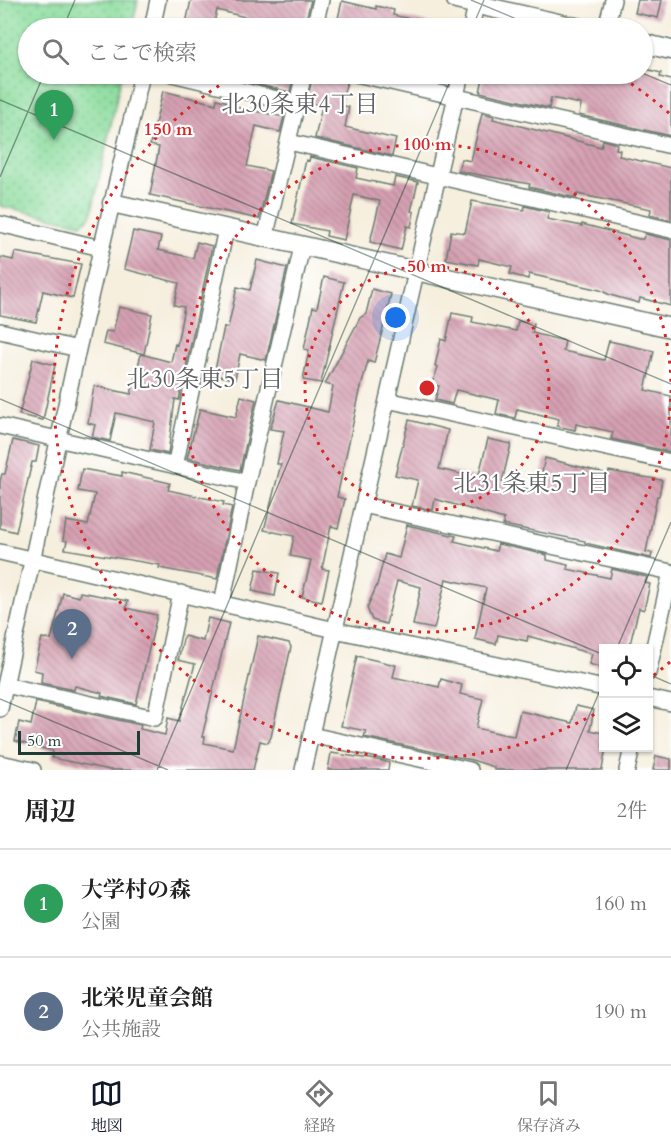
<!DOCTYPE html>
<html lang="ja">
<meta charset="utf-8">
<style>
:root{--surface:#fff;--page:#f6f6f6;--text:#222;--muted:#767676;--line:#e0e0e0;--accent:#111827}
body{margin:0;font-family:Cardo,"Noto Serif JP",serif;background:var(--page);color:var(--text)}
.controls{position:absolute;right:18px;bottom:18px;display:grid;overflow:hidden;border-radius:0px;box-shadow:0 2px 4px #0004}
.controls button{width:54px;height:54px;display:grid;place-items:center;padding:0;border:0;border-bottom:2px solid var(--line);background:var(--surface);color:var(--text);font:30px sans-serif}
.scale{position:absolute;left:18px;bottom:15px;width:122px;box-sizing:border-box;padding-left:6px;border:3px solid #1f3d34;border-top:0;font-size:16px;line-height:21px;white-space:nowrap;color:#1f3d34;-webkit-text-stroke:4px #fff;paint-order:stroke}
.you{position:absolute;left:396px;top:318px;width:21px;height:21px;margin:-15px;border:4px solid #fff;border-radius:50%;background:#1a73e8;box-shadow:0 0 0 9px #1a73e833}
.badge{display:grid;place-items:center;width:39px;height:39px;border-radius:50%;background:var(--accent);color:#fff;font-size:20px;font-weight:700}
.pin{position:absolute;translate:-50% -50px;filter:drop-shadow(0 2px 3px #0008)}
.pin::after{content:'';position:absolute;top:32px;width:21px;height:18px;background:inherit;clip-path:polygon(0 0,100% 0,50% 100%)}
.list{margin:0;padding:0;list-style:none}
h2{display:flex;justify-content:space-between;align-items:center;height:78px;margin:0;padding:0 24px;font-size:26px}
h2 small{font-size:20px;font-weight:400;color:var(--muted)}
.list li{display:grid;grid-template-columns:39px 1fr auto;gap:18px;align-items:center;box-sizing:border-box;height:108px;padding:0 24px;border-top:2px solid var(--line)}
.list b{display:block;font-size:22px;white-space:nowrap}
.list p{margin:0;font-size:20px;white-space:nowrap;color:var(--muted)}
.list em{font-size:20px;font-style:normal;color:var(--muted)}
.icon{flex:none;width:33px;height:33px;fill:none;stroke:currentColor;stroke-width:2;stroke-linecap:round;stroke-linejoin:round}
.map{position:relative;flex:none;width:671px;height:770px;overflow:hidden}
.search{position:absolute;background:var(--surface);box-shadow:0 2px 4px #0004;left:18px;right:18px;top:18px;height:66px;display:flex;align-items:center;gap:15px;box-sizing:border-box;padding:0 21px;border-radius:33px;color:var(--muted);font-size:22px}
.sheet{height:294px;background:var(--surface)}
nav{display:flex;justify-content:space-around;align-items:center;box-sizing:border-box;height:84px;border-top:2px solid var(--line);background:var(--surface);font-size:16px;color:var(--muted)}
nav a{display:grid;justify-items:center;gap:3px}
nav .on{color:var(--accent)}
.map>svg:first-child{display:block}
.green{fill:url(#green-dots);stroke:#548c68;stroke-width:1.5}
.building{fill:url(#building-back-hatch)}
.lines{fill:none;stroke-linecap:round;stroke-linejoin:round}
.minor-casing{stroke:#6a7b70;stroke-width:18}
.tertiary-casing{stroke:#6a7b70;stroke-width:21}
.minor{stroke:#fff;stroke-width:15}
.tertiary{stroke:#fff;stroke-width:18}
.ticks{fill:none;stroke:#1f3d34;stroke-width:1.5;stroke-opacity:0.45}
.ring{fill:none;stroke:#d62828;stroke-width:3;stroke-dasharray:3 6}
.labels{text-anchor:middle;dominant-baseline:central;stroke-width:4.5;stroke-linejoin:round;paint-order:stroke}
.neighbourhood-label{font-size:24px;fill:#5f6060;stroke:#fff}
.centre{fill:#d62828;stroke:#fff;stroke-width:3}
.ring-label{font-size:18px;text-anchor:middle;font-weight:bold;fill:#d62828;stroke:#fff;stroke-width:4.5;stroke-linejoin:round;paint-order:stroke}
</style>
<div class="map">
<svg width="671" height="770" viewBox="0 0 671 770">
<defs>
<pattern id="green-dots" width="8" height="8" patternUnits="userSpaceOnUse" patternTransform="scale(1.5)"><rect width="8" height="8" fill="#8adc9c"/><path d="M2 2h.1M6 6h.1" fill="none" stroke="#70b480" stroke-width="1.8" stroke-linecap="round"/></pattern>
<pattern id="building-back-hatch" width="6" height="6" patternUnits="userSpaceOnUse" patternTransform="scale(1.5)"><rect width="6" height="6" fill="#d6a0b2"/><path d="M-1 5l2 2M0 0l6 6M5-1l2 2" fill="none" stroke="#ad8492"/></pattern>
</defs>
<rect width="100%" height="100%" fill="#fff"/>
<filter id="ink" filterUnits="userSpaceOnUse"><feTurbulence type="fractalNoise" baseFrequency=".0167" numOctaves="2"/><feDisplacementMap in="SourceGraphic" scale="12" xChannelSelector="R" yChannelSelector="G"/><feConvolveMatrix kernelMatrix="1 2 1 2 8 2 1 2 1" color-interpolation-filters="sRGB"/></filter>
<filter id="wash" filterUnits="userSpaceOnUse"><feTurbulence type="fractalNoise" baseFrequency=".008" numOctaves="4" result="noise"/><feDisplacementMap in="SourceGraphic" scale="24" xChannelSelector="R" yChannelSelector="G"/><feGaussianBlur stdDeviation="1.35" result="paint"/><feColorMatrix in="noise" values="0 0 0 0 0 0 0 0 0 0 0 0 0 0 0 0 0 1.4 0 .05"/><feComposite in="paint" operator="in"/></filter>
<g filter="url(#wash)">
<rect width="100%" height="100%" fill="#f6efde"/>
<path class="green" d="M0,0H138L132,28H28V74H122L91,216L81,224L0,206Z"/>
<g id="blocks">
<path class="building" d="M191,0H311L304,28H242L245,17L217,10L213,28H185Z
M638,0H662L658,18L635,13Z
M342,1L376,9V6L394,10L393,15L427,23L426,28L336,27Z
M642,68L661,73L660,77L671,80V136L579,115L581,104L551,98L549,108L480,92L484,74H642Z
M230,74H294L290,92L229,78Z
M313,74L347,82L340,105L349,107L345,127L396,139L392,156L315,138L322,106L313,103L314,99L308,97Z
M163,91L216,104L217,99L236,104L235,107L284,117L280,132L256,126L247,166L271,171L259,219L150,195L159,147L150,145Z
M482,113L494,116L493,119L601,147L603,140L617,144L616,149L620,150L619,156L671,168V220L650,215L651,209L577,194L576,198L529,187L530,184L458,171L461,159L471,161Z
M310,157L358,168L356,178L393,186L395,177L418,182L411,211L414,212L411,227L407,226L401,250L370,242L380,201L354,195L344,240L326,236L327,231L292,224L306,160L309,161Z
M472,201L524,210L525,206L549,212L547,219L582,226V224L639,239H643L645,234L671,240V306L640,298L639,303L610,295L600,290L529,274L528,279L510,274L512,267L479,259L478,265L446,259L451,231L465,233Z
M133,231L161,237L158,250L193,258L197,242L212,246L179,400L175,399L168,454L150,450L155,422L116,413L110,441L92,437L95,425L88,423L94,386L131,394L141,354L171,362L175,344L177,345L184,307L174,305L179,283L124,269Z
M15,252L81,264L73,298L43,291L36,322L0,315V257L13,260Z
M257,260L287,268L266,360L240,354L235,379L214,375L224,327L228,328L237,287L250,290Z
M324,277L344,282L321,383L303,380L309,350L304,349L313,307L317,308Z
M372,289L391,294L387,311L392,318L385,320L374,363L368,361L360,391L337,497L345,499L338,528L331,526L322,569L329,570L322,601L302,597L311,560L290,556L294,536L264,530L281,464H277L284,431L270,429L279,400L328,412L333,386L325,384L360,318L366,314Z
M119,307L152,314L144,354L103,344L106,331L113,332Z
M452,313L473,317L472,322L516,331L518,321L534,324L532,333L565,341L563,351L604,360L609,341L654,351L645,390L671,396V452L611,439L613,432L576,424L575,430L557,426L559,419L517,409L515,418L496,414L499,400L456,390L452,404L435,400L439,386L432,384L438,367L435,366L441,339L446,341Z
M33,359L55,365L43,420L19,415Z
M241,396L256,400L240,470L187,458L200,409L236,417Z
M409,420L448,430L439,469L478,478L488,439L511,444L502,482L538,492L545,458L608,474L609,471L662,480L659,496H657L646,552L652,553L651,558L585,543V541L503,525L504,519L435,499L433,510L412,506L418,480L395,475Z
M13,440L39,446L36,462H32L16,532L0,528V481L2,474H5Z
M82,469L122,476V472L170,483L168,490L224,502L223,505L232,507L217,579L159,568L160,565L65,549L67,541L63,540L66,521L88,525L95,494L78,491Z
M407,525L456,536L454,541L496,551L498,544L547,555V560L568,565L567,569L610,578L612,569L647,577L645,583L650,584L644,610L639,608L629,648H603V668L589,664L592,654L528,636L527,641L498,635L496,644L475,639L486,588L446,579L434,629L413,625L421,587L397,581L386,624L372,620L367,608L377,585L385,554L399,558Z
M257,569L279,573L275,596L252,591Z
M80,592L128,601L126,608L157,615L136,704L101,696L102,693L75,686L74,690L41,683L42,672L34,670L42,638L51,640L63,593L79,597Z
M208,618L229,623L202,737H205L204,743L233,749L258,636L289,643L291,647L271,737L268,743L260,741L253,770H110L52,758L53,751L15,741L19,722L31,725L36,702L141,725L140,729L165,735L168,718L179,721L195,664L178,660L184,636L203,641Z
M357,656L396,665L393,677L439,687L441,679L462,685L460,694L483,699L476,728L502,734L514,736L520,711L572,723L576,706L594,710L590,730L603,733V747H606L602,770H494V767L472,760L364,737L366,731L341,726Z
M331,753L383,761L389,763L388,770H328Z
M656,756L671,759V770H653Z"/>
</g>
</g>
<g filter="url(#ink)">
<use href="#blocks" fill-opacity="0" stroke="#6a7b70" stroke-width="1.5"/>
<g class="lines">
<g class="minor-casing">
<path id="minor" d="M152,28L158,0
M314,28L321,0
M471,28L477,0
M606,28L613,0
M172,74L298,104
M356,74L671,146
M289,142L671,230
M0,224L101,248
M265,238L304,74
M0,331L78,349
M387,400L671,462
M0,426L247,482
M175,466L226,229
M363,505L671,572
M0,552L335,630L604,688
M222,603L247,482L302,247
M648,673L671,572
M5,685L155,718L181,593
M648,698L671,703
M0,709L78,349L142,74
M311,735L470,770
M0,763L33,770
M303,770L461,74
M627,770L632,748"/>
</g>
<g class="tertiary-casing">
<path id="tertiary" d="M456,0L580,28
M642,43L671,50
M112,203L671,328"/>
</g>
<use href="#minor" class="minor"/>
<use href="#tertiary" class="tertiary"/>
</g>
</g>
<path class="ticks" d="M471,0L538,28M63,28L75,0M472,28L484,0M642,73L671,85M0,100L671,384M0,177L44,74M0,399L604,655M617,648L671,522M648,674L671,684M0,699L168,770M157,770L453,74M566,770L604,681"/>
<g class="ring">
<circle cx="427" cy="388" r="122"/>
<path d="M671 390A244 244 0 1 1 671 386"/>
<path d="M670 662A366 366 0 0 1 650 678M602 710A366 366 0 0 1 238 74M360 28A366 366 0 0 1 494 28M616 74A366 366 0 0 1 670 114"/>
</g>
<g class="labels">
<g class="neighbourhood-label">
<text x="300" y="104">北30条東4丁目</text>
<text x="205" y="379">北30条東5丁目</text>
<text x="532" y="483">北31条東5丁目</text>
</g>
</g>
<circle cx="427" cy="388" r="9" class="centre"/>
<g class="ring-label">
<text x="168" y="135">150 m</text>
<text x="427" y="150">100 m</text>
<text x="427" y="272">50 m</text>
</g>
</svg>
<div class="controls">
<button><svg class="icon" aria-label="locate" viewBox="0 0 24 24"><circle cx="12" cy="12" r="6"/><path d="M12 2v4M12 18v4M2 12h4M18 12h4"/></svg></button>
<button><svg class="icon" aria-label="layers" viewBox="0 0 24 24"><path d="M12 4l9 5-9 5-9-5zM3 14l9 5 9-5"/></svg></button>
</div>
<div class="scale">50 m</div>
<div class="you"></div>
<div class="pin badge" style="left:54px;top:140px;background:#2e9e5b">1</div>
<div class="pin badge" style="left:72px;top:659px;background:#5c6f8a">2</div>
<div class="search"><svg class="icon" aria-label="search" viewBox="0 0 24 24"><circle cx="10" cy="10" r="6"/><path d="M15 15l6 6"/></svg>ここで検索</div>
</div>
<section class="sheet">
<h2>周辺<small>2件</small></h2>
<ul class="list">
<li><span class="badge" style="background:#2e9e5b">1</span><div><b>大学村の森</b><p>公園</p></div><em>160 m</em></li>
<li><span class="badge" style="background:#5c6f8a">2</span><div><b>北栄児童会館</b><p>公共施設</p></div><em>190 m</em></li>
</ul>
</section>
<nav>
<a class="on"><svg class="icon" aria-label="map" viewBox="0 0 24 24"><path d="M3 6l6-2 6 2 6-2v14l-6 2-6-2-6 2zM9 4v14M15 6v14"/></svg>地図</a>
<a><svg class="icon" aria-label="directions" viewBox="0 0 24 24"><path d="M12 3l9 9-9 9-9-9zM9 14v-3h6M13 9l2 2-2 2"/></svg>経路</a>
<a><svg class="icon" aria-label="saved" viewBox="0 0 24 24"><path d="M7 4h10v16l-5-4-5 4z"/></svg>保存済み</a>
</nav>
